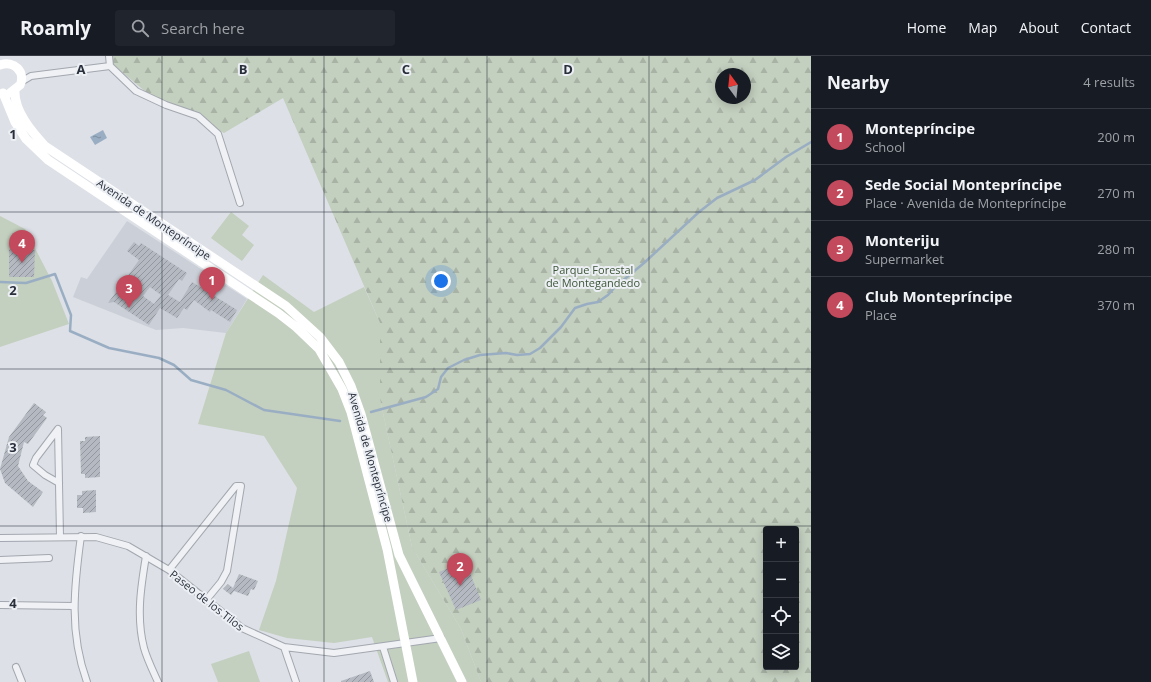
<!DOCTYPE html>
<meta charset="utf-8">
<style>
:root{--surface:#171b24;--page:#20242c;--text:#f1f3f6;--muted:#9ea1a6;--line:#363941;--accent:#c34a5c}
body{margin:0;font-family:"Open Sans",sans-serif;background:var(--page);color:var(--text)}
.controls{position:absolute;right:12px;bottom:12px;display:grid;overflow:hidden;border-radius:4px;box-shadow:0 2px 10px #0003}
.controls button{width:36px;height:36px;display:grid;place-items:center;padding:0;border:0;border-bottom:1px solid var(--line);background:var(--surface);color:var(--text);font:20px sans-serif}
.compass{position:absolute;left:715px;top:12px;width:36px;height:36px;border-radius:50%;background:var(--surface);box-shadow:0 2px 10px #0003;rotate:345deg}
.you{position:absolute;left:441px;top:225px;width:14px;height:14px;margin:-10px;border:3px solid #fff;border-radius:50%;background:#1a73e8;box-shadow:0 0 0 6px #1a73e833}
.badge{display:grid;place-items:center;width:26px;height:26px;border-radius:50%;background:var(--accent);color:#fff;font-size:13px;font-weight:700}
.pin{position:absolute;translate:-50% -33px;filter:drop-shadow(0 1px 2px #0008)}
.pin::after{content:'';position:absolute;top:21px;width:14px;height:12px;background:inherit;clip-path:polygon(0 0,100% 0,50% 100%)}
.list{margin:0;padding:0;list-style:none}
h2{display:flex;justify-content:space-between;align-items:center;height:52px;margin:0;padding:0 16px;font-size:17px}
h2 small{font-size:13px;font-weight:400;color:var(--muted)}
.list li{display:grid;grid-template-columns:26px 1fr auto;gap:12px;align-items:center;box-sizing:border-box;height:56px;padding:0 16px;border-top:1px solid var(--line)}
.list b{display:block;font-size:15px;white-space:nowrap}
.list p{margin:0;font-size:13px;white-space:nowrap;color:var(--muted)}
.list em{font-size:13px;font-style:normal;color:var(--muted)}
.icon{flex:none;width:22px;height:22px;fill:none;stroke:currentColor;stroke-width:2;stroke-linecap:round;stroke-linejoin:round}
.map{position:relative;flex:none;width:811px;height:626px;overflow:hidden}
header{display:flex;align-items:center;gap:24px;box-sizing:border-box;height:56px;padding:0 20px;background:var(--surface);border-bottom:1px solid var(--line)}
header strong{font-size:19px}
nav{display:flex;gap:22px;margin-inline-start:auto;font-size:14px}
.search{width:280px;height:36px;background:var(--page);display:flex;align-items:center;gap:10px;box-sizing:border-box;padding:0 14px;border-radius:4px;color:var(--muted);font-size:15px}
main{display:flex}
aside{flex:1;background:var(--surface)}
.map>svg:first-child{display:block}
.built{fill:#cbcfd7}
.green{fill:#c3cfbf}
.forest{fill:url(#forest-firs);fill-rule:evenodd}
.water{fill:url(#water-ripples)}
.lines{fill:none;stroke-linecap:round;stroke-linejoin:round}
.stream{stroke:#9aaec3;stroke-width:2.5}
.building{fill:url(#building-hatch);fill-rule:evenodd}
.street-casing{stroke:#a3a7af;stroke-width:8}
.street{stroke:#eff1f4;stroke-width:6}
.secondary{stroke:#fff;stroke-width:9}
.grid{fill:none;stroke:#282f3b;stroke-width:1;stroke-opacity:0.55}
.labels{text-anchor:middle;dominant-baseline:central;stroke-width:4;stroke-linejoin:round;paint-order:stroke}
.street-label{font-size:11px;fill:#282f3b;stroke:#eceff4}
.park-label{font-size:11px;fill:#3c5536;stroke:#eceff4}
.grid-label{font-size:13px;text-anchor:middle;font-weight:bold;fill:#282f3b;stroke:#eceff4;stroke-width:4;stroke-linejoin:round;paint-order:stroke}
</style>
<header>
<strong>Roamly</strong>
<div class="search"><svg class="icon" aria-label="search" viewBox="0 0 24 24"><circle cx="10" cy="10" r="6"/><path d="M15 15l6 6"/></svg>Search here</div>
<nav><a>Home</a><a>Map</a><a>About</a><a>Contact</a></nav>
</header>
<main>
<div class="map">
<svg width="811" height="626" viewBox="0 0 811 626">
<defs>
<pattern id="forest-firs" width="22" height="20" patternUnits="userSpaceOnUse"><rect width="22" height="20" fill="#c3cfbf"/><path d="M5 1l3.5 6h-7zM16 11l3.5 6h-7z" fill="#a8b2a5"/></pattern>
<pattern id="water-ripples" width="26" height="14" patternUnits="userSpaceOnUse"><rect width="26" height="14" fill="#9aaec3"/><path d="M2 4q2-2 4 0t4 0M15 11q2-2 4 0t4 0" fill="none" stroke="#7e8ea0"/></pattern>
<pattern id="building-hatch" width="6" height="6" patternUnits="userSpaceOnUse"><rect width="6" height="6" fill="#b5bac2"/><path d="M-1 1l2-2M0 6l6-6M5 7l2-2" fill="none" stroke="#93989f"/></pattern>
</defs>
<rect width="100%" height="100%" fill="#dde0e6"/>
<path class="built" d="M127,165L247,243L226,277L183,272L156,274L73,241L81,221L87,223Z"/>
<path class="green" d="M231,156L249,170L242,179L254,189L242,205L211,182Z
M0,160L25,173L52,225L69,268L0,291Z
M263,219L314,256L364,231L380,267V343L412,491L461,573L481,626H388L372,581L334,587L287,582L259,574L276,525L297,432L264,380L198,368L226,277Z
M249,595L260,626H218L211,608Z"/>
<path class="forest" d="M112,0H811V626H481L461,573L412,491L380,343V267L283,42L224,77L146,36L111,7ZM721,18H745V42H721ZM766,473H796V611H766Z"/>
<path class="water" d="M103,74L107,82L95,89L90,81Z"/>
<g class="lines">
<path class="stream" d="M0,226L26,227L55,218L71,259L70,275L109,292L159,302L174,309L191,324L226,334L264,354L340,365
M371,356L426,341L438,333L441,321L448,312L464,304L480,299L506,297L517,299L530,298L540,292L561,271L575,252L587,248L598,246L608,239L615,231L644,207L699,156L717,142L755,124L786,101L811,86"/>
</g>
<path class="building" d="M12,177H22V193L35,194L34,221H9V194L11,193Z
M134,186L139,190L141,187L187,217L182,225L179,223L168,239L180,246L192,226L237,254L230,266L211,254L210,256L194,244L187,254L184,252L177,262L160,252L149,269L114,246L108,247L139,204L127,195ZM150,231L161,239L154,248L143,240Z
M34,347L46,356L43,359L47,362L28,388L24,386L18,410L28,425L43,436L33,451L5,427L0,413L9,381Z
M100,380V421L85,422V418H81L80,385H85V381Z
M96,434V456L83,457V452H77V439H82V435Z
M465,505L481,544L456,554L439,516Z
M239,518L258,525L254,534L251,533L248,540L234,535L231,539L223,533L228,528L233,532Z
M370,615L374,626H341V625Z"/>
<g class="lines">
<g class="street-casing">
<path id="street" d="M109,0L110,10L136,35L166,49L198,60L218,78L240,147
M21,26L31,20L110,10
M59,427L45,419L33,409L36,402L58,373L60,481
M81,480C74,531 69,577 87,626
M0,482L96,481L128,490L169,514L242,572L284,591L334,597L441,582
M146,500C141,530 136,561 144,592C147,603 153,615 158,626
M0,504L49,502
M169,514L236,430H241L227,515L221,526L207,543
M0,549L74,550
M284,591L296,626
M383,591L394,626
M16,611L22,626"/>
</g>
<use href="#street" class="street"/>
<path class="secondary" d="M0,9C14,4 26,16 20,29L10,37
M15,35C14,55 32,76 45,90L286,250L320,281L339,306L351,330L361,358L399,499L462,626
M3,37L15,66L26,83L48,104L278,257L296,271L319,293L342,333L351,356L387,493L413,626"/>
</g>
<path class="grid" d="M162,0V626M324,0V626M487,0V626M649,0V626M0,156H811M0,313H811M0,470H811"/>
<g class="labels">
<g class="street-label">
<text transform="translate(154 163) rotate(34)">Avenida de Montepríncipe</text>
<text transform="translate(371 401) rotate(74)">Avenida de Montepríncipe</text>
<text transform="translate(207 544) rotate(38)">Paseo de los Tilos</text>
</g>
<g class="park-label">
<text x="593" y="213">Parque Forestal<tspan x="593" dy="13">de Montegandedo</tspan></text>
</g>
</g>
<g class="grid-label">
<text x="81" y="18">A</text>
<text x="243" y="18">B</text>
<text x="406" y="18">C</text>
<text x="568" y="18">D</text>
<text x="13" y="83">1</text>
<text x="13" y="239">2</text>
<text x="13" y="396">3</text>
<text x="13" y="552">4</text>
</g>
</svg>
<div class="controls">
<button>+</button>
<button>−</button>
<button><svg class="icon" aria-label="locate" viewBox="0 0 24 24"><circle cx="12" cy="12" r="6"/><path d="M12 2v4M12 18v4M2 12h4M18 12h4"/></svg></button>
<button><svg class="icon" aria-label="layers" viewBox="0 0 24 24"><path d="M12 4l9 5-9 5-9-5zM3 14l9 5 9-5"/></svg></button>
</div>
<svg class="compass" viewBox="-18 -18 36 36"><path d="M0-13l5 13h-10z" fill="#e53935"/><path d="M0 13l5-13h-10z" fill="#9ea1a6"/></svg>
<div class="you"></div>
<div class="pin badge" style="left:212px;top:244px">1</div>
<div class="pin badge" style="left:460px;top:530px">2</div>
<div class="pin badge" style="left:129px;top:252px">3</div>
<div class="pin badge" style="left:22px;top:207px">4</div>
</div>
<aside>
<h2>Nearby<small>4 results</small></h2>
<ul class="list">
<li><span class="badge">1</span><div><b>Montepríncipe</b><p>School</p></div><em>200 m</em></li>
<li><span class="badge">2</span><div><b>Sede Social Montepríncipe</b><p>Place · Avenida de Montepríncipe</p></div><em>270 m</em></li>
<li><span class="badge">3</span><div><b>Monteriju</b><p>Supermarket</p></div><em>280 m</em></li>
<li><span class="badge">4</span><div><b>Club Montepríncipe</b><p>Place</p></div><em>370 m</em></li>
</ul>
</aside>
</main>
